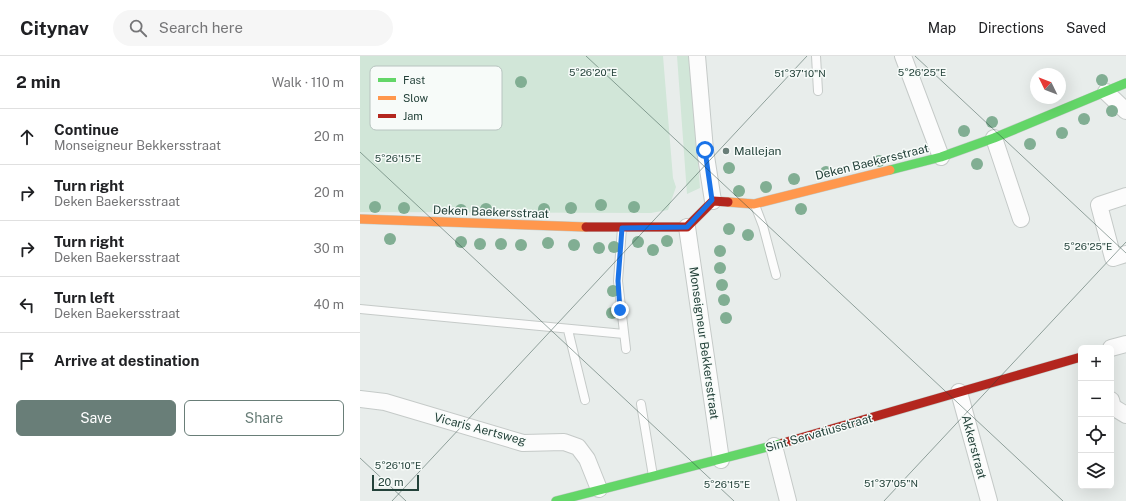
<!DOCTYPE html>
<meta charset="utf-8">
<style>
:root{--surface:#fff;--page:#f6f6f6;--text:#202124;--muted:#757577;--line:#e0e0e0;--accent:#697e78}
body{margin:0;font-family:"Public Sans",sans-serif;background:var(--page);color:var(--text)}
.controls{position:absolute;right:12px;bottom:12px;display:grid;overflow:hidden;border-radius:6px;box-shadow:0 4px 16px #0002}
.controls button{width:36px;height:36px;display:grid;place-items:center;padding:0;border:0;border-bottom:1px solid var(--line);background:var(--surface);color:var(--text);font:20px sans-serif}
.compass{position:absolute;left:670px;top:12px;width:36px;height:36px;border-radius:50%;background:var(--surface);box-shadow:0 4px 16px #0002;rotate:313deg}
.scale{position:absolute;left:12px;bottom:10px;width:47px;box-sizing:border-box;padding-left:4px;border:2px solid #24423a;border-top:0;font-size:11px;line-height:14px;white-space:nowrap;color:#24423a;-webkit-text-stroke:3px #f7fbf9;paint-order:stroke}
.stop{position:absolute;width:12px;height:12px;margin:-9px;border:3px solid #1a73e8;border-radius:50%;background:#fff}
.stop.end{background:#1a73e8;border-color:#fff;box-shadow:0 1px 4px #0008}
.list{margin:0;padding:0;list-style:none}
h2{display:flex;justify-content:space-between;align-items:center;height:52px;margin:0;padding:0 16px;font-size:17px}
h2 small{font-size:13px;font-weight:400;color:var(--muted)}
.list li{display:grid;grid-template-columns:26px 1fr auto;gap:12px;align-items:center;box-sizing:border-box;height:56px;padding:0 16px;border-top:1px solid var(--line)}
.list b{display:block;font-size:15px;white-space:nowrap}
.list p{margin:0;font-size:13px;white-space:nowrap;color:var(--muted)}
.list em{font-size:13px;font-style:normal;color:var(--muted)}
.actions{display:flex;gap:8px;padding:12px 16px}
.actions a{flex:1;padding:9px 0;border:1px solid var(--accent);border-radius:6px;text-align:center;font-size:14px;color:var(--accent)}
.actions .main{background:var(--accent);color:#fff}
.icon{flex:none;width:22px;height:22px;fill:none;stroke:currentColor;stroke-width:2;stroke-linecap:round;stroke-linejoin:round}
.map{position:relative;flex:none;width:766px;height:445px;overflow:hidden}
header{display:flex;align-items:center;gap:24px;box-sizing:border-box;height:56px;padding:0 20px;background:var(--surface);border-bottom:1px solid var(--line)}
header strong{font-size:19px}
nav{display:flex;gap:22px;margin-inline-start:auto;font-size:14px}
.search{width:280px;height:36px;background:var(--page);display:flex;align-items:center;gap:10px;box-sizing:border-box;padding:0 14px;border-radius:22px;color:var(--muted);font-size:15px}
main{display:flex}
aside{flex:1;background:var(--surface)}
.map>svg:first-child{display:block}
.green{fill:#d1e6d8}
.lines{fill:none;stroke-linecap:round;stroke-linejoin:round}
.lane-casing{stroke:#c5cac8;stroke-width:10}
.street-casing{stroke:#c5cac8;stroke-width:18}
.fast-casing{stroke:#c3cbc8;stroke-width:10}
.slow-casing{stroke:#c3cbc8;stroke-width:10}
.jam-casing{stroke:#c3cbc8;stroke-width:10}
.lane{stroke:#fcfcfc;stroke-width:8}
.street{stroke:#fcfcfc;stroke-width:16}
.fast{stroke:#63d668;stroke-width:9}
.slow{stroke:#ff974d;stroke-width:9}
.jam{stroke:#b3261e;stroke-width:9}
.tree{fill:#81ae93}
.route{stroke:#1a73e8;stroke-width:5}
.ticks{fill:none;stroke:#24423a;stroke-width:1;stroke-opacity:0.45}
.poi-dot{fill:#697e78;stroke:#f7fbf9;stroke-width:1.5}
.labels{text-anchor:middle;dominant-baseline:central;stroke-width:3;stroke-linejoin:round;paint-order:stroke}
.poi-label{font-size:12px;fill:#24423a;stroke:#f7fbf9;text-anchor:start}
.street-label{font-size:12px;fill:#24423a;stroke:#f7fbf9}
.key{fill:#f7fbf9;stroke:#b8c4c0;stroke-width:1}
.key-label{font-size:11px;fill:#24423a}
.ticks-label{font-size:10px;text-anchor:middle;fill:#24423a;stroke:#f7fbf9;stroke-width:3;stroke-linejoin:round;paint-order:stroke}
</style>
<header>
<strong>Citynav</strong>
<div class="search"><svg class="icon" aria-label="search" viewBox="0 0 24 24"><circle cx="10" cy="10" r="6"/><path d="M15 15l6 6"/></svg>Search here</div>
<nav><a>Map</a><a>Directions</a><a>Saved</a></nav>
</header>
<main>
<aside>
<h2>2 min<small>Walk · 110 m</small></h2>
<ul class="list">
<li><svg class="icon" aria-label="ahead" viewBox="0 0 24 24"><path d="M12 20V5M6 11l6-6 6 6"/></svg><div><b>Continue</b><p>Monseigneur Bekkersstraat</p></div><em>20 m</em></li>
<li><svg class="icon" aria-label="right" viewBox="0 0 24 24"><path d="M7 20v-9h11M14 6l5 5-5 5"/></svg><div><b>Turn right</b><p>Deken Baekersstraat</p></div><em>20 m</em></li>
<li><svg class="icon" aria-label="right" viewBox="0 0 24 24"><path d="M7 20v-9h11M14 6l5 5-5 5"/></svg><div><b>Turn right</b><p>Deken Baekersstraat</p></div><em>30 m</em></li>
<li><svg class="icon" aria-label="left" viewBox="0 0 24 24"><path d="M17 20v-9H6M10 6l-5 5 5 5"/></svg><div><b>Turn left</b><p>Deken Baekersstraat</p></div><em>40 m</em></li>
<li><svg class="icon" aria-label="arrive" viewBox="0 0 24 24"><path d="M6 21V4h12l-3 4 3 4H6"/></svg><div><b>Arrive at destination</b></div></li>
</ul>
<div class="actions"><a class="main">Save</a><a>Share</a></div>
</aside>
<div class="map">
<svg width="766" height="445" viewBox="0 0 766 445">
<rect width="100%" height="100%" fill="#e8edeb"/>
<path class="green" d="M0,0H303L313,122L316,131L308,154L291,157L0,156Z
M317,0H330L340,132L327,138Z"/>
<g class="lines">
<g class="lane-casing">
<path id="lane" d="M456,0L458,35
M395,149L403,170L416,219
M262,172L258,225L266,293
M0,253L264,278
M208,274L225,344
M281,348L293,420"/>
</g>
<g class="street-casing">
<path id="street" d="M337,0L345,94L353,145
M543,0L581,101
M746,36L766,55
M634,82L661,163
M766,140L739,149L753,202L766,198
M327,171L361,404
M751,292L766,288
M599,336L629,445
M0,343L25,346L163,387L204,386L218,391L227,403L239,433
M751,344L753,351L766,359
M414,390L428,445"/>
</g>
<g class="fast-casing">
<path id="fast" d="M530,114L581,101L634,82L766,27
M196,445L423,387"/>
</g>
<g class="slow-casing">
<path id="slow" d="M368,146L394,148L530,114
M0,163L226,171"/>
</g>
<g class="jam-casing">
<path id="jam" d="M226,171H327L353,145L368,146
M423,387L721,301"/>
</g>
<use href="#lane" class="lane"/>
<use href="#street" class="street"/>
<use href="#fast" class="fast"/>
<use href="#slow" class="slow"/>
<use href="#jam" class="jam"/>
</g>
<g class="tree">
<circle cx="742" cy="24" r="6"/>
<circle cx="161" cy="26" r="6"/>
<circle cx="752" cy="55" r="6"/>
<circle cx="724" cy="63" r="6"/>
<circle cx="632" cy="66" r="6"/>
<circle cx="604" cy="75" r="6"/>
<circle cx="702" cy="77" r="6"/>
<circle cx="670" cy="88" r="6"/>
<circle cx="519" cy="105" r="6"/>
<circle cx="617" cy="108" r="6"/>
<circle cx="369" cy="112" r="6"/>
<circle cx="466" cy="116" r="6"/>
<circle cx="434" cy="123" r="6"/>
<circle cx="406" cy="131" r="6"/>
<circle cx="379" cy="135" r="6"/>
<circle cx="241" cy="149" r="6"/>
<circle cx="15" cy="151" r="6"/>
<circle cx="274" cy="151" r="6"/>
<circle cx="44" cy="152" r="6"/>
<circle cx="211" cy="152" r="6"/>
<circle cx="126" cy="153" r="6"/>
<circle cx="184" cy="153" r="6"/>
<circle cx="441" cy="153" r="6"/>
<circle cx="101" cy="154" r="6"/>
<circle cx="369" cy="173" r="6"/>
<circle cx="388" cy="179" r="6"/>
<circle cx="30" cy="183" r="6"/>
<circle cx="307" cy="185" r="6"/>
<circle cx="101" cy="186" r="6"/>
<circle cx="278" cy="186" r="6"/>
<circle cx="188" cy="187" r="6"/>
<circle cx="120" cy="188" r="6"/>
<circle cx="141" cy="188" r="6"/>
<circle cx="161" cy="189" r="6"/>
<circle cx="214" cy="189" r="6"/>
<circle cx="254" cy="191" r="6"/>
<circle cx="239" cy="192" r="6"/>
<circle cx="293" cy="194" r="6"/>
<circle cx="360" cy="195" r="6"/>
<circle cx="360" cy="212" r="6"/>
<circle cx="362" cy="229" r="6"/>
<circle cx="253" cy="235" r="6"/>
<circle cx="364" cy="244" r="6"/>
<circle cx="252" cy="257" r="6"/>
<circle cx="366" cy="262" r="6"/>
</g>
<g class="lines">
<path class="route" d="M260,254L258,225L262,172L327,171L352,144L345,94"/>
</g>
<path class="ticks" d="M226,0L703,445M555,0L766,197M0,96L374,445M0,402L46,445M32,445L447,0M524,445L766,186"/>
<circle class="poi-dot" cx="366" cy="95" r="4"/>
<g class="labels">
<g class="poi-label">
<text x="374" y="95">Mallejan</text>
</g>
<g class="street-label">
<text transform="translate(512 106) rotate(-14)">Deken Baekersstraat</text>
<text transform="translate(131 156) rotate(2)">Deken Baekersstraat</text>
<text transform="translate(344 287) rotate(82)">Monseigneur Bekkersstraat</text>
<text transform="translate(120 373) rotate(15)">Vicaris Aertsweg</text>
<text transform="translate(459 377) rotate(-16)">Sint Servatiusstraat</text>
<text transform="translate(614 391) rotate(75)">Akkerstraat</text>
</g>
</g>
<rect x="10" y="10" width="132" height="64" rx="6" class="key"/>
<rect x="18" y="22" width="18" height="4" fill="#63d668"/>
<rect x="18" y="40" width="18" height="4" fill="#ff974d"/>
<rect x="18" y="58" width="18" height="4" fill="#b3261e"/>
<g class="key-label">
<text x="43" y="28">Fast</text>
<text x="43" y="46">Slow</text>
<text x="43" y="64">Jam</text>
</g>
<g class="ticks-label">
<text x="233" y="20">5°26'20"E</text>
<text x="562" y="20">5°26'25"E</text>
<text x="440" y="21">51°37'10"N</text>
<text x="38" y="106">5°26'15"E</text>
<text x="728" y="194">5°26'25"E</text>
<text x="38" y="413">5°26'10"E</text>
<text x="531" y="431">51°37'05"N</text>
<text x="367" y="432">5°26'15"E</text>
</g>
</svg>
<div class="controls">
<button>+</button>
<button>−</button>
<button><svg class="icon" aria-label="locate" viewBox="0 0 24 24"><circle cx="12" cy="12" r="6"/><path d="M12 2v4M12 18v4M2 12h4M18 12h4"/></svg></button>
<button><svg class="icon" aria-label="layers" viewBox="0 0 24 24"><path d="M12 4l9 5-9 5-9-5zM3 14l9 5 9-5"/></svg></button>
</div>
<svg class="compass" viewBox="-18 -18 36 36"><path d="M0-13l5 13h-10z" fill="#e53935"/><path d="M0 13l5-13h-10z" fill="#757577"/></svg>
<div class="scale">20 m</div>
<div class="stop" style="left:345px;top:94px"></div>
<div class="stop end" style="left:260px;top:254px"></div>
</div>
</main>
